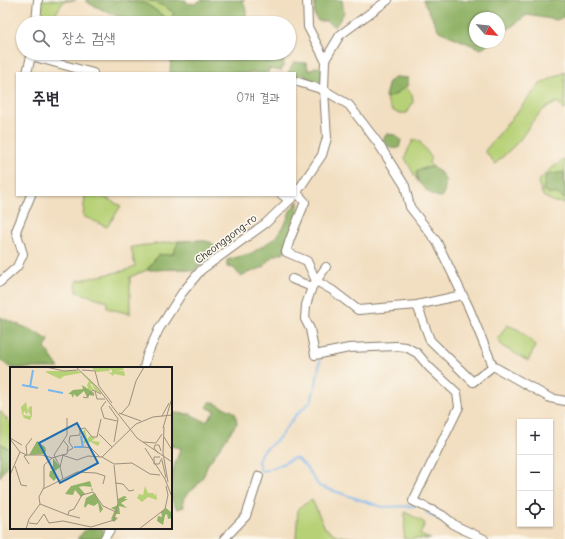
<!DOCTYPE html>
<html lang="ko">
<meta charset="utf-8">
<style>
:root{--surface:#fff;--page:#f7f7f7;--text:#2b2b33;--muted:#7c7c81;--line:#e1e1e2}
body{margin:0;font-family:"Comic Neue","Poor Story",sans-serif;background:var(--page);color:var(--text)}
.controls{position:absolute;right:12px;bottom:12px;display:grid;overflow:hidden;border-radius:0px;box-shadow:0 1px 3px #0004}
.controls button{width:36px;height:36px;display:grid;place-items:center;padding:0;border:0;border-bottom:1px solid var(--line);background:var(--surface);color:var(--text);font:20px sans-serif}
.compass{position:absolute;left:469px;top:12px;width:36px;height:36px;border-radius:50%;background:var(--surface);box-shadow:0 1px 3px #0004;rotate:118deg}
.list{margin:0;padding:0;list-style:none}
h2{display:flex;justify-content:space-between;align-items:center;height:52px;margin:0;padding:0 16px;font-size:17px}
h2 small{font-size:13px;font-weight:400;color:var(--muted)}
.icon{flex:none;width:22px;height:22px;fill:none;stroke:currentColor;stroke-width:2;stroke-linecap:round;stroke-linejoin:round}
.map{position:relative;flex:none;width:565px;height:539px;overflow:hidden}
.search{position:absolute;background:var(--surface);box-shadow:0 1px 3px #0004;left:16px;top:16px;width:280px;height:44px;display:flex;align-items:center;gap:10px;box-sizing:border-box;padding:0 14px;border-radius:22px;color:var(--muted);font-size:15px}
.panel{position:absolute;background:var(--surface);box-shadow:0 1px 3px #0004;left:16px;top:72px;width:280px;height:124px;border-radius:0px}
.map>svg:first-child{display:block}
.green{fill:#b7d177;stroke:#6a764a}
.forest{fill:#91b368;stroke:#566842}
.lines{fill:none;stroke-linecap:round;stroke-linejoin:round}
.stream{stroke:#7ab6ec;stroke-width:2}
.minor-casing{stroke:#877d6e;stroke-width:10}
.minor{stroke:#fff;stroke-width:8}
.labels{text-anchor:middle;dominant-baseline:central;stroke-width:3.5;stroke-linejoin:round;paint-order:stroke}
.street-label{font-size:11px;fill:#1c1c1c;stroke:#fbf7ec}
.inset-river{fill:none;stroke:#7ab6ec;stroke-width:2}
.inset-road{fill:none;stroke:#9c907e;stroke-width:1}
.view{fill:#1f6fb2;fill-opacity:0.15;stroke:#1f6fb2;stroke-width:2}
.inset-edge{fill:none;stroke:#1c1c1c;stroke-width:2}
</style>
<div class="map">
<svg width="565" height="539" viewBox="0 0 565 539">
<rect width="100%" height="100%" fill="#fbf7ec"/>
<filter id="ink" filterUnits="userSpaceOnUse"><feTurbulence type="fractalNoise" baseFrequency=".025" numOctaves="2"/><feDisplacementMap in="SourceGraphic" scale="8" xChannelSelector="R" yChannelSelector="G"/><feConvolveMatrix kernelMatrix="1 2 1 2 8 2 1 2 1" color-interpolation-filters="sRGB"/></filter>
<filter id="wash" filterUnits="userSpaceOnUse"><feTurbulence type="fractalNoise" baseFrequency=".012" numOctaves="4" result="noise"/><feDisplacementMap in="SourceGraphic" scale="16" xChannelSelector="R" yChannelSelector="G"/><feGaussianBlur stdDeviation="0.9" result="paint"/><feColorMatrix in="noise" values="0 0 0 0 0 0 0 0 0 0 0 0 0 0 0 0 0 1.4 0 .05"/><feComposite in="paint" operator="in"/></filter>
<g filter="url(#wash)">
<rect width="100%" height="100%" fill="#f2dec0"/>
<path class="green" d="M40,0H76L64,1L56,13L52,23H37Z
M127,0H148L164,6L174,13L169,23H158L165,17L145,3L130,2Z
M565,72V111L558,102L544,109L532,122L519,141L495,164L485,151L540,84Z
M405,87L412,94L413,102L407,113H397L391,109L386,98L394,95Z
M414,139L420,142L431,157L429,163L433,167L425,168L417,171V180L405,158L408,150Z
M565,159V203L554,202L543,196L538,182L549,170Z
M85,195H100L121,206L107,227L83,216Z
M179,241L173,254L158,255L147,270L130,277V314L107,308V301L77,292L76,281L127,270L135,266L131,247Z
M507,325L519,330L536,345L528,361L502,346L498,339Z
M0,411L11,424V450L0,443Z
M312,500L325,528L338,536L368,539H296L298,508Z
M405,512L425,523L420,535L431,539H404Z"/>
<path class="forest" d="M85,0H127L130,2L145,3L166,18L158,23H136L114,15L88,3Z
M148,0H186V3L195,4L201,0H245L243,1L246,10V16L240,22L235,23H169L174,13L164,6Z
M317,0H342L344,13L335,27L326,21H318L314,14L315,3Z
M423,0H565V16L557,20L527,15L499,36V18H475V42H491L481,49L439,31Z
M170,53H267L282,57L284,64L281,71L269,69L268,73H170L171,56Z
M294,62L306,63L309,71L315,67L321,68L323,79L317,85L308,82L304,74L298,79H295V73H288Z
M396,77L408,78V85L394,95L386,98L385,96L389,82Z
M387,134L396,135L401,140L399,148C392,149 388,148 384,142V137Z
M433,167L440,172L446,181L444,192L441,197C432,197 423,188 418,181C417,178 417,174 417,171L425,168Z
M564,172V186H565V200L558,194H549L543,190L546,175Z
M298,201V211L283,253C274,255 268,258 264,267L240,276L234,268L227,267V260L252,253L275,238L287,220L290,211Z
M200,240L210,242L217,247C214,256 208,265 197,267L194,271L184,269L147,270L158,255L173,254L179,241Z
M0,317L29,329L49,340L45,348L59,368H11L0,360Z
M210,401L234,412L236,416L237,423L208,464L204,475L196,487L187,494L183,499L184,507L177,509C175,505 172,501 171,498C167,486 176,459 181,448L171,446V413L190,414L206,422L215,411L206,407Z
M0,443L11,450V458L0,477Z
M87,528H102L106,539H77Z"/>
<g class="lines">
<path class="stream" d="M320,360L316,384L311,401L295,416L278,439L261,453L258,461L260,470L263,471L278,466L294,458L299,460L306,467L319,486L382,507L415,506
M426,512L456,531L474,539"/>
</g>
</g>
<g filter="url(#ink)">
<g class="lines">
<g class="minor-casing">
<path id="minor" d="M307,0L308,27L325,60
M36,23L38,0
M27,73L31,56L93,73
M295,81L324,90L349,105L378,143L405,186L410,207L437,242L469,308L493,366L550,398L565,401
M297,193L305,202L290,239L286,252L307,261L316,281L332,290L358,310L417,305L462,295
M282,195L290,200
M295,195L322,155L327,138L324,90L325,60L340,35L388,0
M292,279L312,287L326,267
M0,282L17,267L23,254L16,231L31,195
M312,287L306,305L305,319L310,329L315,355L349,348L396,346L406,347L417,353L429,367L457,393L459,407L413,501L442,515L456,526L484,539
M417,305L430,340L473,382L493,366
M144,368L147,355L159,329L182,293L201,270L266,223L295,195
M104,539L111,528
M224,539L246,516L259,476"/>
</g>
<use href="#minor" class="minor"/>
</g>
</g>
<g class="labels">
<g class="street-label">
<text transform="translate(226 239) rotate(-37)">Cheonggong-ro</text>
</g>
</g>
<g transform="translate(10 367)">
<rect width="162" height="162" fill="#f2dec0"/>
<path d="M81,0L113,1L114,3H106L114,4L115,9L104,7L103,9L98,5L102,6V3L100,2L99,4L86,5ZM38,4H69L80,13L92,27L85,23L82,17H80L84,23L79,24L77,18L79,14L71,6L54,9L50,12L35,5ZM16,35L18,45L17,47L14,44L13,48L21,49L18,44L19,40L22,39V49L20,53L14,51L12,47L11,40ZM75,62L77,72L80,69L85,71L82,74L90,75L88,79L81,75L73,76L75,72L71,67ZM135,119L138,126H143L145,129L146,125L147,133L138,130L132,135L127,131L129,127L133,128Z" fill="#b7d177"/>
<path d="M72,18L84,26V29L79,28L78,32L74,24L67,30L64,27L63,31L61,27H58L63,23L73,22ZM27,74L35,80L36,84L34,87L19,88ZM43,91L50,100L45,104L47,110L44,114L39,109L40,104L43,103L40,101L43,99ZM80,114L83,124L81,123L82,120L73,119L69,120L75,127L71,130L65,123L63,128L55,127L61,119ZM85,126L93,142L90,146L88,136L84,139L78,137L75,141L74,139L76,131ZM114,129L117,130L114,132H118L111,136L117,141L109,139L110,147H105V150L108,151L104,155L101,152L105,143L101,141L108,138V132ZM156,141L162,146V151L158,152L157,147L155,148L153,158L147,154L148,149L152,150L151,145Z" fill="#91b368"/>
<path class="inset-river" d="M12,18L28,21M20,20L23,3M38,23L53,26M64,80H73L71,69"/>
<path class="inset-road" d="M36,0L54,4L68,3M66,0L87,20L127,71L162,95M72,3L85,4L89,19L102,36M85,24L87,32H95M73,30L76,31L83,23L91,27M96,34L91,41L94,51L107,54M99,39L108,52L104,75M109,46L131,54M111,47L119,38L126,14L134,0M152,49L159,36M154,60L153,86L158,115M153,61L162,31M89,67L102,80M154,70L162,83M0,71L12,78M0,72L10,85L17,88H32L42,91L52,88L67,93L78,89L92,90L126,57L143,50L162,48M133,75L146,76L152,67M74,80L81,81L90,90M135,81L155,112L162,130M58,84L63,81L59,75L60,69L70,68V62L75,61L82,70H87L91,52M148,86L144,81L145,78H149L151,84M52,88L57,87L58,79L53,73M53,88L50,100L53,112L67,105L86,106L95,109L93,117M92,90L104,97M150,90H144V97H149L152,91M152,93L156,111M19,97L14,89L17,88L16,79L22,71M104,97L122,96L140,107L150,108M5,99L11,118L17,119M50,100L44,88L57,68V51M0,108L10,85M105,116L113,117L119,124L124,123M33,122L53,112M30,137L58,148M70,151L58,148L59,144L64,142L72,128L83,125L93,139L106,145M104,153L108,136L104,98M19,156L27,157L34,147L39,156L53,154L81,160L104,153M16,162L19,152L30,137L29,130L34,120V98L42,91M129,162L155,142L158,128L156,119"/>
<path class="view" d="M67,56L88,96L50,116L29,76Z"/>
<rect width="162" height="162" class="inset-edge"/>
</g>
</svg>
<div class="controls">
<button>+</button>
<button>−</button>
<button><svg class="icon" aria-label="locate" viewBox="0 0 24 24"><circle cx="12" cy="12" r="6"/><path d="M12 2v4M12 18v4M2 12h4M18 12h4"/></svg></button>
</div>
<svg class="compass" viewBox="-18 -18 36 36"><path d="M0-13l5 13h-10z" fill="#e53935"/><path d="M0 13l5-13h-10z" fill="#7c7c81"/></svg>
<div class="search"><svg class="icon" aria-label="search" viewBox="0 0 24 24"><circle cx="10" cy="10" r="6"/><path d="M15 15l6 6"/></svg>장소 검색</div>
<section class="panel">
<h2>주변<small>0개 결과</small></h2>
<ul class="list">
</ul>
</section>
</div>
